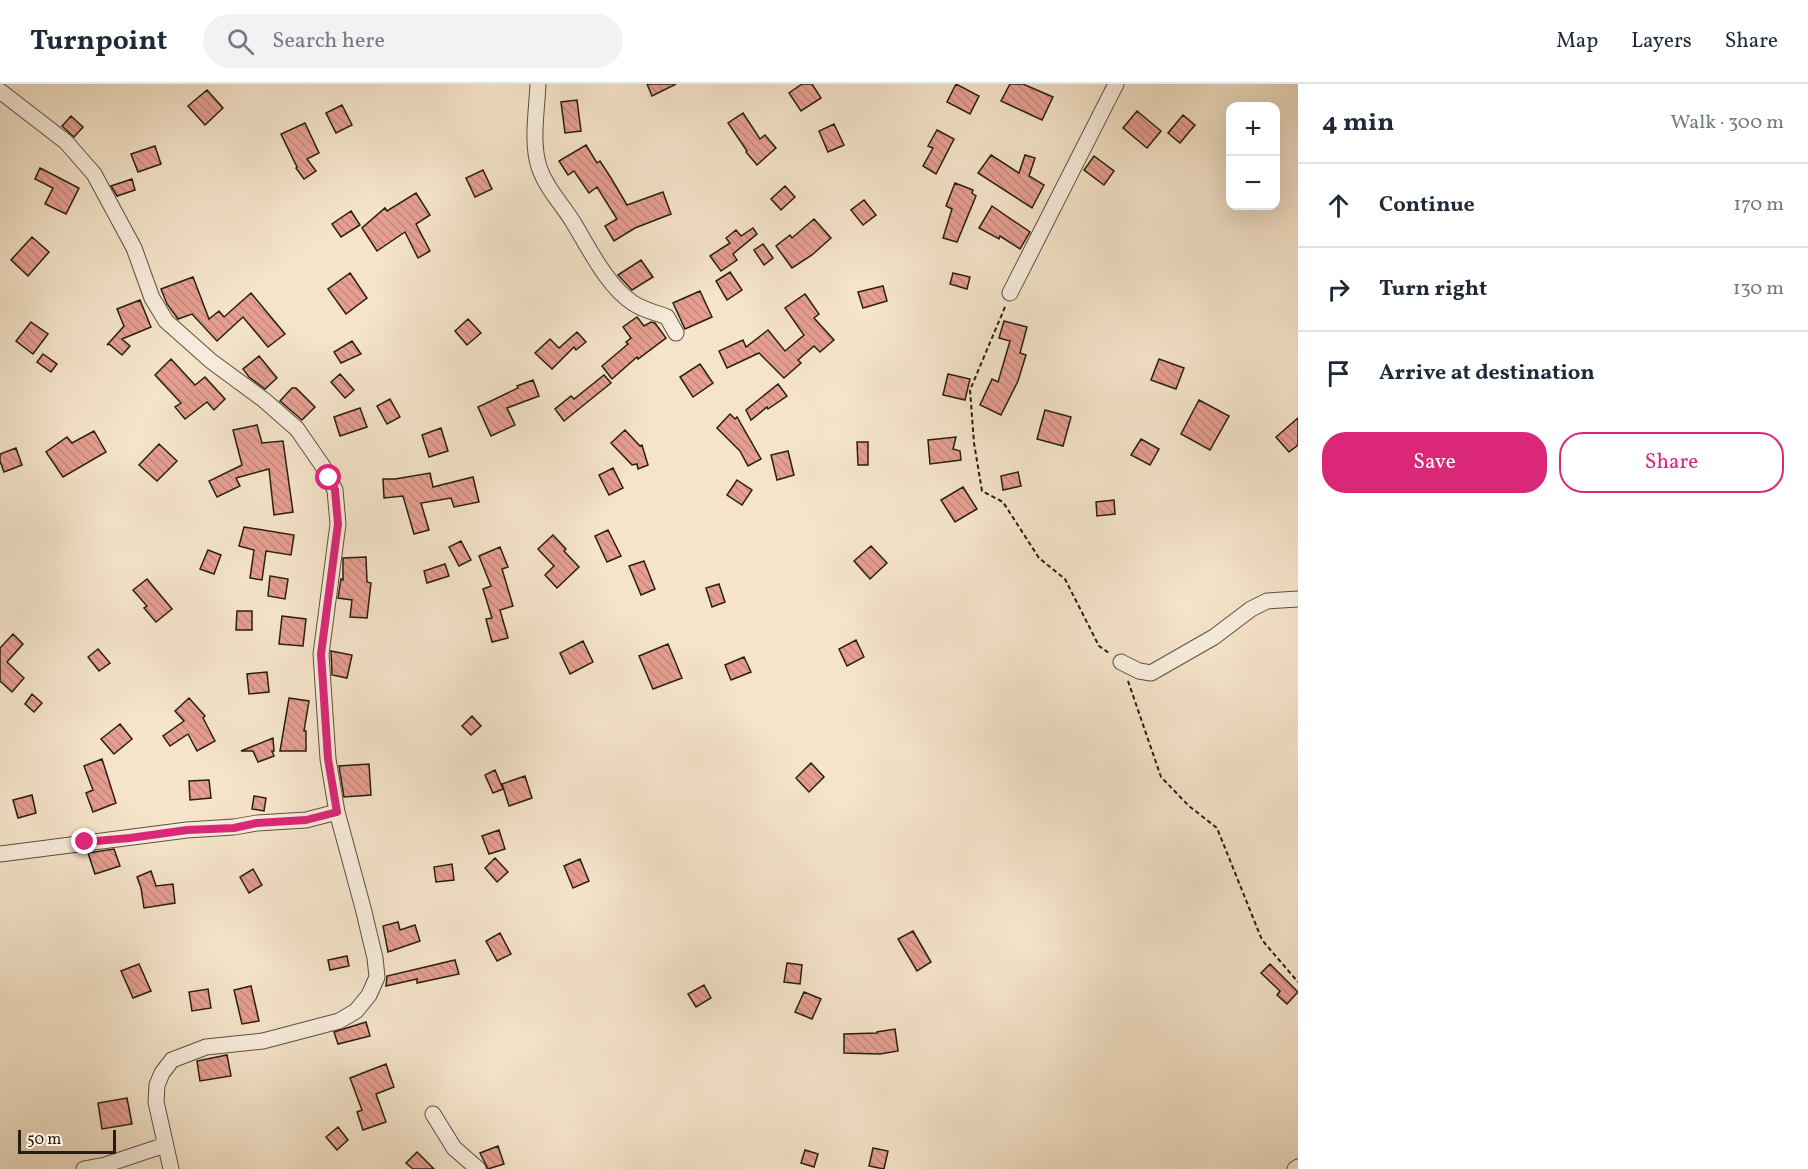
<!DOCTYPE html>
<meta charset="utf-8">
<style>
:root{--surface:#fff;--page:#f2f2f3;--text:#1f2937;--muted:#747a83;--line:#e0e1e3;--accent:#db2777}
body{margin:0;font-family:Vollkorn,serif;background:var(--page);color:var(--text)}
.controls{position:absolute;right:18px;top:18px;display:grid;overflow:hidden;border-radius:12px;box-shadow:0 6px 24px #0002}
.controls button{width:54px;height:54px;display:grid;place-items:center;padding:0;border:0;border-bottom:2px solid var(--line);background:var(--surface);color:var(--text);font:30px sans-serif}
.scale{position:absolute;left:18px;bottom:15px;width:98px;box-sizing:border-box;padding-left:6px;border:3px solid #281e11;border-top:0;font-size:16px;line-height:21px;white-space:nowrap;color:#281e11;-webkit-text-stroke:4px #f8eddd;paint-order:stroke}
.stop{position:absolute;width:18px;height:18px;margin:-14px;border:4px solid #db2777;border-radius:50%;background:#fff}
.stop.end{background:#db2777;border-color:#fff;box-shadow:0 2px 6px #0008}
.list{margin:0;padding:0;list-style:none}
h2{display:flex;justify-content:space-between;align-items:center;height:78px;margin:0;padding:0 24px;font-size:26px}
h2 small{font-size:20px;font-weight:400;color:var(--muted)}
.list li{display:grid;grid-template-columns:39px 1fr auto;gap:18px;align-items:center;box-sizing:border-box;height:84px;padding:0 24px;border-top:2px solid var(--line)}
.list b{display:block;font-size:22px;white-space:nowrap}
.list em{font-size:20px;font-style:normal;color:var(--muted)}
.actions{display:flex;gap:12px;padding:18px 24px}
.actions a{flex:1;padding:14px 0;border:2px solid var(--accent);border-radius:24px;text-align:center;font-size:21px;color:var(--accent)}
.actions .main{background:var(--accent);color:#fff}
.icon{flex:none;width:33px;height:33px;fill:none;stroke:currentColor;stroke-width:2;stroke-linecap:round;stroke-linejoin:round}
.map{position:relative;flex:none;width:1298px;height:1085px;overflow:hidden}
header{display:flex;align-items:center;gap:36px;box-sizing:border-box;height:84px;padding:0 30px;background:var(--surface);border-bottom:2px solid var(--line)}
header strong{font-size:28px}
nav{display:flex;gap:33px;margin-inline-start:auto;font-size:21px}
.search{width:420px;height:54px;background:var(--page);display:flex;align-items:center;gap:15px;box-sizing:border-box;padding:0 21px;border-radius:33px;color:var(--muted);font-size:22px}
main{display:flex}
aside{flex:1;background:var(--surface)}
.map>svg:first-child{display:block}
.building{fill:url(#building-back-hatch);stroke:#281e11;stroke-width:1.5}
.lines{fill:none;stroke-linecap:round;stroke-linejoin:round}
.minor-casing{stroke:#5b503f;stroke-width:17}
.path{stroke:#281e11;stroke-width:2;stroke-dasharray:4.5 3;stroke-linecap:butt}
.minor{stroke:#f8eddd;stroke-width:15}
.route{stroke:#db2777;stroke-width:8}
</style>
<header>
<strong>Turnpoint</strong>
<div class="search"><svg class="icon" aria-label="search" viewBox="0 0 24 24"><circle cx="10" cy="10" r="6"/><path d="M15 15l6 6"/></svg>Search here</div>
<nav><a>Map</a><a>Layers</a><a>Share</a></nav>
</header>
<main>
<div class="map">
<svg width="1298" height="1085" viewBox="0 0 1298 1085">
<defs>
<pattern id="building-back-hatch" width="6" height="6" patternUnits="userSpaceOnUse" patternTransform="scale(1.5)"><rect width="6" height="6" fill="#e69f91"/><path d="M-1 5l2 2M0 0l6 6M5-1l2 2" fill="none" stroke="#c5887c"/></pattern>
</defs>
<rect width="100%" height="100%" fill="#f5e4ca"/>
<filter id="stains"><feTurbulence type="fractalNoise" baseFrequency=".00333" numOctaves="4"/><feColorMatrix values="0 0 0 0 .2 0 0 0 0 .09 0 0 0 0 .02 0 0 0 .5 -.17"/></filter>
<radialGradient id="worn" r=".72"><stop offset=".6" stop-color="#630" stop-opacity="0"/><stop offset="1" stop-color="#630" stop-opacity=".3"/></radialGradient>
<path class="building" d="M647,0H676L652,12Z
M802,0H812L821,14L801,27L789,9Z
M956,0L979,12L970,30L947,18Z
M1010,0H1023L1053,13L1042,36L1001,17Z
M207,6L223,24L205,41L188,22Z
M577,16L581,47L565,49L561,18Z
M342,21L352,41L336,49L326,29Z
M1137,27L1161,47L1147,64L1123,44Z
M743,29L760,55L765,51L776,64L757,81L746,68L747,67L728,39Z
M1183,31L1195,41L1180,59L1168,49Z
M71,32L83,43L74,53L62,42Z
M305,39L319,69L307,75L316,87L304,95L296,84L297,83L281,50Z
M834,40L844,61L828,68L819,47Z
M937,46L954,55L936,90L923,82L933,64L928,62Z
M586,61L597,79L600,77L611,94L627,121L663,108L671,130L635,144L614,157L605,142L617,135L597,103L589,109L574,87L568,91L559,77Z
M155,62L161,80L138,88L131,70Z
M991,71L1019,89L1025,71L1035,74L1029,92L1044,101L1032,124L978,89Z
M1094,72L1114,87L1104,101L1084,86Z
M40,84L79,104L66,130L45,120L53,104L35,95Z
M483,86L492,105L475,113L466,94Z
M132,95L135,106L117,112L111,102Z
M955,99L973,106L972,109L976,112L957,158L943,154L952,125L946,122Z
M785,102L795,113L781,126L771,115Z
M416,109L430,131L416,140L430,167L418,174L405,148L377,167L362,144L385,124L387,127Z
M864,116L876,131L863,141L851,126Z
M992,122L1030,148L1020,165L1000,152L999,155L979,144Z
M351,127L360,141L341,153L332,140Z
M814,135L831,154L812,171L792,184L776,162L790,151L792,154Z
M753,144L757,150L733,170L737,176L721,187L710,172L730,159L726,154L736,146L741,152Z
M32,153L49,168L28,192L11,176Z
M763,160L773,174L764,181L754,166Z
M641,176L653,193L632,206L618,191Z
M730,188L742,206L727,216L716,197Z
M350,189L367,214L346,230L328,205Z
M953,189L970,193L967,205L950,200Z
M193,193L209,235L219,227L224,233L251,209L285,250L268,263L243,233L217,257L192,230L178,235L167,220L161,205Z
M883,202L887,217L863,224L858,208Z
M700,207L712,233L685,245L673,219Z
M805,210L819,230L814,234L834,256L820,268L814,262L798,276L801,279L784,294L759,269L727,284L719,267L743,256L746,263L768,246L785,267L804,251L785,224Z
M140,216L151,243L122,255L130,262L122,271L109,260L107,261L124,242L117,225Z
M637,233L644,242L651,238L655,239L666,254L638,275L637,273L612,295L602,282L628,260L626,258L631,254L623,243Z
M468,235L481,249L467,261L455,247Z
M1004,237L1027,243L1020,269L1026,271L1018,297L1001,331L980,321L992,295L998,298L1010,257L999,254Z
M31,238L48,250L33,270L16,257Z
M577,248L586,258L576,266L574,263L552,285L535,269L550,255L559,264Z
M352,257L361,270L341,279L334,268Z
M43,270L57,280L51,288L37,278Z
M259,272L277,294L265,305L249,293L243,285Z
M171,275L195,301L205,293L225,315L214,326L207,318L185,335L175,323L181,319L155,291Z
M1159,275L1184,284L1176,305L1151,296Z
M700,280L713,299L693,313L680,293Z
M340,290L354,306L345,314L331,298Z
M948,290L970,295L965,316L943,311Z
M604,291L611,299L564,337L555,325L571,312L574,315Z
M533,296L539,312L507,324L515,341L491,352L478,323L518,304L517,302Z
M778,300L787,312L768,325L767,323L751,336L746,326Z
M292,304H296L315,323L302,336L280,317Z
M390,315L400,333L387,340L377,322Z
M1199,316L1229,332L1210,366L1181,350Z
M360,324L367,343L340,352L334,333Z
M1045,326L1071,333L1063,362L1037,355Z
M730,330L735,335L737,333L761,375L748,382L740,367L717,344Z
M1298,334V361L1289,368L1276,353Z
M257,341L262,359L283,357L293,428L274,431L269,385L236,394L240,402L217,413L209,397L242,381L233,346Z
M441,344L448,367L429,373L422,351Z
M625,346L640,362L642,361L648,381L638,385L637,380L632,381L611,359Z
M94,347L106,368L63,393L46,368L67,353L72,359Z
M956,353L953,365L960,367L961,376L930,380L928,356Z
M1141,355L1159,365L1150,381L1131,371Z
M857,358H868V381H858Z
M159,360L177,377L157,397L139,381Z
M16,364L22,381L4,388L0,377V370Z
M788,367L794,391L777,396L771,371Z
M613,384L623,404L609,411L599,391Z
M1018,388L1021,402L1003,406L1001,392Z
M430,389L433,403L473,393L479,418L454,423L451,414L421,419L429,446L414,450L403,412L384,414L383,395H395Z
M737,396L752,406L742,421L727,411Z
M963,403L977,425L955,438L941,416Z
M1114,416L1115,430L1097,432L1096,418Z
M244,443L294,451L291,471L266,467L262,496L250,494L254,466L239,462Z
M608,446L621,472L607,478L595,452Z
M553,451L566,465L564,467L579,483L557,504L545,491L554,482L538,465Z
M461,457L471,476L459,482L449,463Z
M871,462L887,479L870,495L854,477Z
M500,463L508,483L502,485L513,522L500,526L508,554L492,558L486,535L492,534L483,505L491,502L479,472Z
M208,466L221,471L214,490L200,485Z
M366,473L367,498L371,499L367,534L350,533L352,516L338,514L341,495L343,496V474Z
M644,477L655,505L641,511L629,482Z
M445,480L449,492L427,499L424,487Z
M270,492L288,495L285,515L268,512Z
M147,495L172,525L156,538L144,524L147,522L133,506Z
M719,500L725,518L712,523L706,504Z
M237,527H252V546H236Z
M282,532L306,535L303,562L279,560Z
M13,550L23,560L7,578L24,594L12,608L0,597V564Z
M856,556L864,573L847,582L839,565Z
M583,557L593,578L570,590L560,569Z
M668,560L682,594L653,605L639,572Z
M98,565L110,579L99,587L88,573Z
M331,567L352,571L347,594L332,591Z
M744,573L751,588L731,596L725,581Z
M267,588L269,608L249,610L247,590Z
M32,610L42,619L34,628L25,620Z
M189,614L205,632L203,634L215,657L197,667L188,650L170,662L163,652L184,637L175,627Z
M289,614L309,617L304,647H306V667H280Z
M472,632L481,642L471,651L462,642Z
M120,640L132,655L114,670L101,655Z
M273,654L274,667H272L274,672L258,678L253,667H241Z
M102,675L116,719L93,728L86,709L93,706L84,682Z
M811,679L824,693L809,708L796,694Z
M369,680L371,711L344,713L339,682Z
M495,686L503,705L493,709L485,691Z
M525,692L532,714L509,722L502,700Z
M209,696L211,714L190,716L189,697Z
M32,711L36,729L18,734L13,716Z
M254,712L266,714L264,727L252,725Z
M499,746L505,765L489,770L482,752Z
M114,765L120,782L95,790L88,769Z
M495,774L508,788L497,798L485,784Z
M580,775L589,797L573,804L564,782Z
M452,780L454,796L436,798L434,783Z
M253,785L262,801L249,809L240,793Z
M151,787L156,802L173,800L175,819L144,824L141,804L137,793Z
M398,838L400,846L415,841L420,857L388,868L383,842Z
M913,847L931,878L917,887L898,855Z
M500,849L511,870L497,877L486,857Z
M347,872L349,882L330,886L328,876Z
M455,876L459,890L417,899V895L386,902L387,892Z
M787,879L802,881L800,900L784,898Z
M139,880L151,907L133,914L121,887Z
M1270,880L1298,908L1287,920L1277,911L1280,907L1261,889Z
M704,901L711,914L696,923L688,910Z
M251,902L259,937L242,940L234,906Z
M208,905L211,924L192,927L189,908Z
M804,908L821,915L812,935L795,928Z
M366,938L370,952L338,960L334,948Z
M895,945L898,967L880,970L844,969V950L877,949V948Z
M227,971L231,992L200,997L197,977Z
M386,980L394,1003L376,1010L386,1038L363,1046L357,1028L362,1026L350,994Z
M127,1014L132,1040L102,1045L98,1019Z
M338,1043L348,1056L337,1066L326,1053Z
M498,1062L504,1080L488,1085L480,1069Z
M873,1064L888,1067L884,1085L869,1082Z
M805,1066L818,1070L814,1083L801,1079Z
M417,1068L434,1085H413L406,1079Z"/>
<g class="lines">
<g class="minor-casing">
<path id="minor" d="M538,0C537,26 531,58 539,83C546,104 562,120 573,138C589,164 607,202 633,219C643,226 657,229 667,233L676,249
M0,7L66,58L94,90L134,164L152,214L166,237L211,277L264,316L297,345L322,381L335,406L338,440L321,570L328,675L337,728L363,824L375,874L377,893L369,911L356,927L339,937L263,957L206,963L172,976L162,989L157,1001L156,1018L171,1085
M1010,209L1116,0
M1121,578L1139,587L1151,589L1214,553L1251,525L1267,517L1298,515
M0,770L187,746L234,743L257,739L306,736L337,728
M433,1030L454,1064L478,1085
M84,1085L105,1081L165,1061
M1295,1085L1298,1083"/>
</g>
<path class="path" d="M1005,223L970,306L974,359L982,407L1003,418L1039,474L1065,495L1099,562L1109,569
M1128,597L1161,693L1189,722L1217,744L1262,856L1298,898"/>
<use href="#minor" class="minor"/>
</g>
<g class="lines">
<path class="route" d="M85,758L130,754L187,746L234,744L257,739L306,736L337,728L328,675L321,570L338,440L335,406L329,394"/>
</g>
<rect width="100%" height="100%" filter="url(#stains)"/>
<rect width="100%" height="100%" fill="url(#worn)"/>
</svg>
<div class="controls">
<button>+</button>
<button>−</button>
</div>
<div class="scale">50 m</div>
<div class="stop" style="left:329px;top:394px"></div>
<div class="stop end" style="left:85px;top:758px"></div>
</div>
<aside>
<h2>4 min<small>Walk · 300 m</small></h2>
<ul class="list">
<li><svg class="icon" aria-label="ahead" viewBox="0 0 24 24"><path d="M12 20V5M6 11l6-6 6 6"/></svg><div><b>Continue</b></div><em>170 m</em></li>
<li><svg class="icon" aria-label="right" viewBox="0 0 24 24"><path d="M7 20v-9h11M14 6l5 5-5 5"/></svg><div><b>Turn right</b></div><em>130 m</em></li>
<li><svg class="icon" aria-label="arrive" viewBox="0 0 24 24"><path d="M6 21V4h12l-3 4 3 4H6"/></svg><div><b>Arrive at destination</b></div></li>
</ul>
<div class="actions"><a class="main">Save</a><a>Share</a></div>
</aside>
</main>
